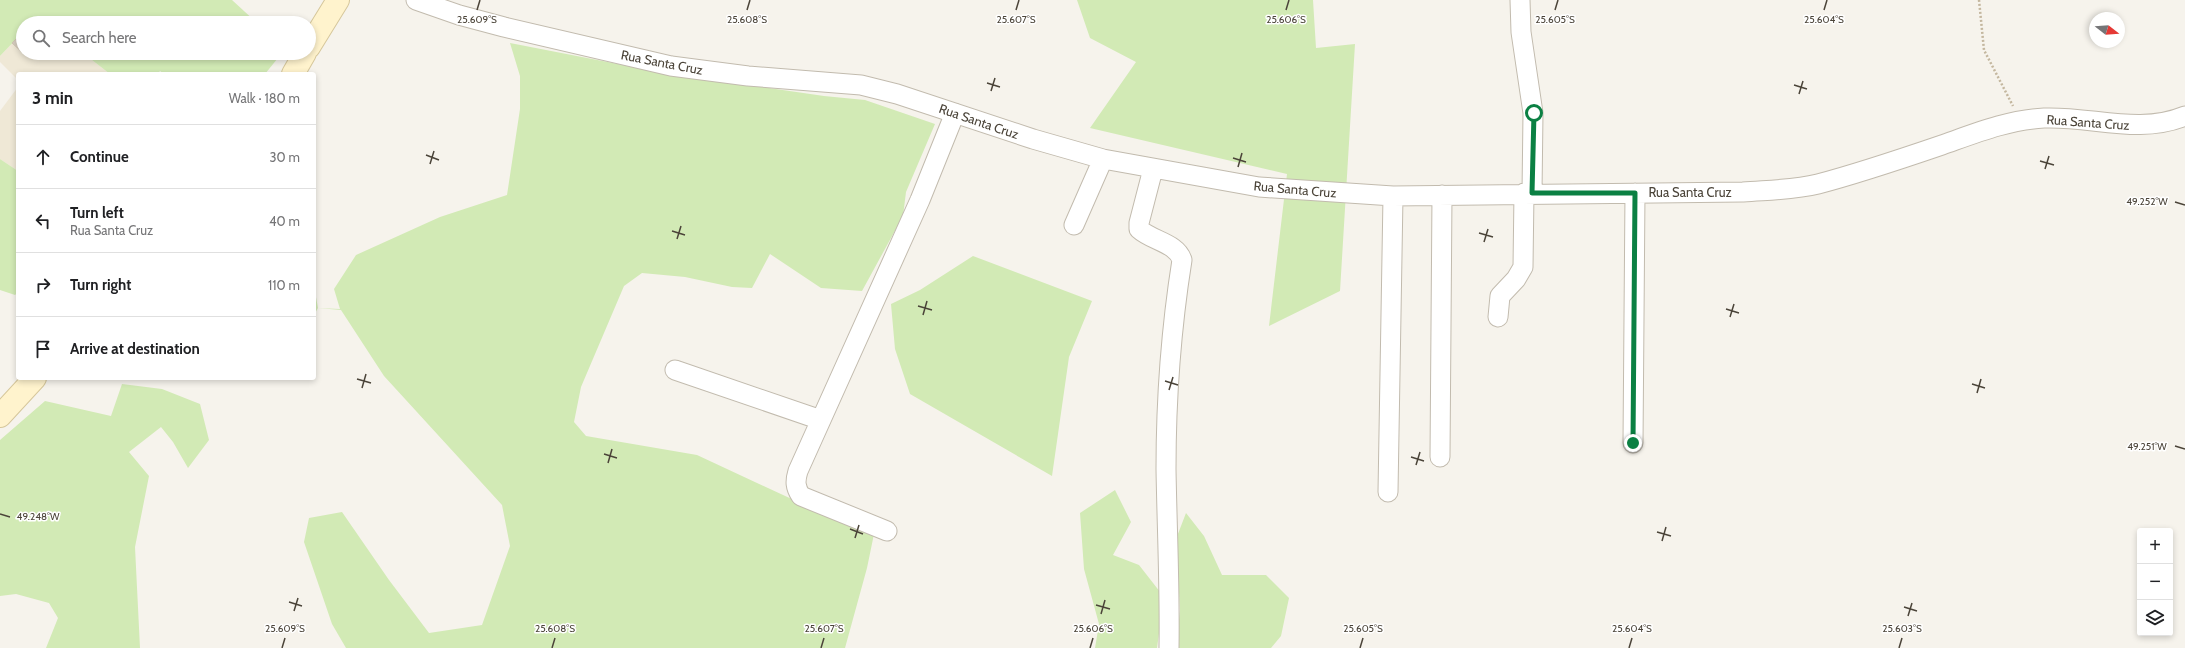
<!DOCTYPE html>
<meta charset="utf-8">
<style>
:root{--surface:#fff;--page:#f6f6f6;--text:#202124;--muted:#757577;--line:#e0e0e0}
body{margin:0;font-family:Cabin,sans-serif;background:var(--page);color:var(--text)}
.controls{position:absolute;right:12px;bottom:12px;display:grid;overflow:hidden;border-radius:4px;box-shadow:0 2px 6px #0003}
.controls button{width:36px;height:36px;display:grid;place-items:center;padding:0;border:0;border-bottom:1px solid var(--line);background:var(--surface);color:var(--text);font:20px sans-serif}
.compass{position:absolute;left:2089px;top:12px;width:36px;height:36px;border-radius:50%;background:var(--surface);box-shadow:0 2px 6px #0003;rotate:107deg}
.stop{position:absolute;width:12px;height:12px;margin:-9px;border:3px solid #0b8043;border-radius:50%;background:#fff}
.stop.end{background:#0b8043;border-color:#fff;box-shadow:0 1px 4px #0008}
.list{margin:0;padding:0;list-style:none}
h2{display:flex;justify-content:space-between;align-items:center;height:52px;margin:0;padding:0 16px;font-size:17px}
h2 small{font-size:13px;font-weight:400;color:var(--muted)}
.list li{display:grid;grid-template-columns:26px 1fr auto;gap:12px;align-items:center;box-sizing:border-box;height:64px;padding:0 16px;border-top:1px solid var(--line)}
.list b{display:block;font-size:15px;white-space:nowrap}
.list p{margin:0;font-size:13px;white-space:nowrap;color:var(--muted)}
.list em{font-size:13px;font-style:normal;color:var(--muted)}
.icon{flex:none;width:22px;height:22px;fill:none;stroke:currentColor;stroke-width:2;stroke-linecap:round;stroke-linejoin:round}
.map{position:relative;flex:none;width:2185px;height:648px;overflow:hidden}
.search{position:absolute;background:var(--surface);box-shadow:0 2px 6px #0003;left:16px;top:16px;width:300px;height:44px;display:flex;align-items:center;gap:10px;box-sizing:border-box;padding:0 14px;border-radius:22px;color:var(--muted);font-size:15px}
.panel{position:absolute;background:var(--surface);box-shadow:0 2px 6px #0003;left:16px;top:72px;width:300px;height:308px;border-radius:4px}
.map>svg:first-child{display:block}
.education{fill:#efe8d6}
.green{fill:#d2eab5}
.building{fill:#d8cfc1;stroke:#d3c7b4}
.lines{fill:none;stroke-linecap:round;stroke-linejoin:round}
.street-casing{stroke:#c2bbae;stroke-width:21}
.secondary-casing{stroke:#d6c79b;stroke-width:24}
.path{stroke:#c4b79f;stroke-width:2.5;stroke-dasharray:2 2;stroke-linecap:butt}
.street{stroke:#fff;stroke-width:19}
.secondary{stroke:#fff3cd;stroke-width:22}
.route{stroke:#0b8043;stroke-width:5}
.ticks{fill:none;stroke:#4b4439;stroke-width:1.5}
.labels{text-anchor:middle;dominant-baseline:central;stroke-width:3;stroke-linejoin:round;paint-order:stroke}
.street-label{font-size:13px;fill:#4b4439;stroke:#fff}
.ticks-label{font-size:10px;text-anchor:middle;fill:#4b4439;stroke:#fff;stroke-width:3;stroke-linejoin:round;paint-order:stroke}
</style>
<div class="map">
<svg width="2185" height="648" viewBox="0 0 2185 648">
<rect width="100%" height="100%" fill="#f6f3ec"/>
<path class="education" d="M23,32V53H83L110,74H18V80L0,62V56Z
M18,87V171L0,159V111Z"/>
<path class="green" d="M0,0H232L257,23H46L39,16L32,23H23V32L0,56Z
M1077,0H1313L1316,48L1355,44L1340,291L1269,326L1287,174L1090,128L1136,62L1090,38Z
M510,43L659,72L824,96L865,100L935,124L906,192L903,216L862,291L821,288L770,254L752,288L732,287L685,277L642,273L624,286L581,387L574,422L586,436L697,455L796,501L874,534L867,568L845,648H346L332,624L304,542L309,518L342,512L389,580L429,633L482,625L510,546L502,505L384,376L341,310L318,308L314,315V286L318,308L340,309L334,289L356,255L440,217L507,195L520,109V76Z
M83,53H282L265,74H164L160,71L158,74H110Z
M0,159L18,171V292L15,295L0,290Z
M973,256L1092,301L1069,357L1052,476L910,394L895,349L891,304L920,290Z
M122,384L162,389L200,404L209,440L188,468L173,442L161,427L129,452L149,476L135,547L140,648H46L58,618L49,603L16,594L0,596V440L45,401L111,416Z
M1115,490L1131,522L1113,555L1139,565L1164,597L1157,648H1095L1099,624L1084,569L1080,513Z
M1186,513L1204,536L1222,575H1266L1289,598L1281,636L1271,648H1176L1180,610L1176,539Z"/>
<path class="building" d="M39,16L46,23H32Z
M23,32V53L12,43Z"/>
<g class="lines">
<g class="street-casing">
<path id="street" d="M416,0L459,15L504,27L671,66L748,76L861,85L897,94L1033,139L1103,159L1259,187L1393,196L1743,192C1767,190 1794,190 1818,184C1860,173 1901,159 1942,145C1976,133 2008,120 2044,118C2092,116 2139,135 2185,116
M1520,0L1521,32L1533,113L1532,193
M1153,169L1139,223V229C1152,241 1177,243 1182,260C1171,329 1166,399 1166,469C1167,529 1170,588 1169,648
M1074,225L1103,159
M1498,317L1500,296L1516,279L1523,267L1524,193
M675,370L821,420
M1633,443L1635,193
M1440,457L1442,195
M1388,492L1393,196
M887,531L801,496C795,487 795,481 798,471L920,200L955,113"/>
</g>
<g class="secondary-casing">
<path id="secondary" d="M309,47L338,0
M293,74L305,53
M0,416L35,378"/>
</g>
<path class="path" d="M1979,0L1984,50L2013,106"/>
<use href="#street" class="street"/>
<use href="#secondary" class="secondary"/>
</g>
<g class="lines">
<path class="route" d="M1534,113L1532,193H1635L1633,443"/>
</g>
<path class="ticks" d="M477,10L480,0M747,10L750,0M1016,10L1019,0M1286,10L1289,0M1555,10L1558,0M1824,10L1827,0M987,83L1000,87M1794,85L1807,89M991,91L995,78M1799,94L1803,81M426,155L439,160M1233,158L1246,162M2040,161L2054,165M430,164L434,151M1238,167L1242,153M2045,169L2049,156M2175,202L2185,205M672,231L685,235M1479,233L1493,237M677,239L681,226M1484,242L1488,229M918,306L932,310M1726,309L1739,313M923,315L927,301M1730,317L1734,304M357,379L371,383M1165,381L1178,385M1972,384L1985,388M362,388L366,374M1169,390L1173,377M1977,393L1981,379M2175,446L2185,449M604,454L617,458M1411,457L1424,461M608,463L612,449M1416,465L1420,452M0,514L10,517M850,529L863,534M1657,532L1671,536M855,538L859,525M1662,541L1666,527M289,602L302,606M1096,605L1110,609M1904,607L1917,611M294,611L298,598M1101,614L1105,600M1908,616L1912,603M282,648L285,638M552,648L555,638M821,648L824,638M1090,648L1093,638M1360,648L1363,638M1629,648L1632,638M1899,648L1902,638"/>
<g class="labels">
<g class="street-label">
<text transform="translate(662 62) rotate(11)">Rua Santa Cruz</text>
<text transform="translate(979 121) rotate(19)">Rua Santa Cruz</text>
<text transform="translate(2088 122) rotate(4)">Rua Santa Cruz</text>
<text transform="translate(1295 189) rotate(5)">Rua Santa Cruz</text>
<text x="1690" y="192">Rua Santa Cruz</text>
</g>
</g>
<g class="ticks-label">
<text x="477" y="23">25.609°S</text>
<text x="747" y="23">25.608°S</text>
<text x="1016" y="23">25.607°S</text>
<text x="1286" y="23">25.606°S</text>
<text x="1555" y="23">25.605°S</text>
<text x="1824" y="23">25.604°S</text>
<text x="2147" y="205">49.252°W</text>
<text x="2147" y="450">49.251°W</text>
<text x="38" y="520">49.248°W</text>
<text x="285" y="632">25.609°S</text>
<text x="555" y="632">25.608°S</text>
<text x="824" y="632">25.607°S</text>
<text x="1093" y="632">25.606°S</text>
<text x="1363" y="632">25.605°S</text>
<text x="1632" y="632">25.604°S</text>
<text x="1902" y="632">25.603°S</text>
</g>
</svg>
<div class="controls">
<button>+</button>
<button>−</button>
<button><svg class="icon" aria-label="layers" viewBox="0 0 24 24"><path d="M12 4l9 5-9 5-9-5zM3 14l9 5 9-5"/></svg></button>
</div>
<svg class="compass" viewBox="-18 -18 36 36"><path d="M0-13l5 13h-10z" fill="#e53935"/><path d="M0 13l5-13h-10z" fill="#757577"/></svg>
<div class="stop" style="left:1534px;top:113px"></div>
<div class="stop end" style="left:1633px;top:443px"></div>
<div class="search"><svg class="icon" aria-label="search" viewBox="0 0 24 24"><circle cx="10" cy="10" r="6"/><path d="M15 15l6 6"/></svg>Search here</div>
<section class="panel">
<h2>3 min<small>Walk · 180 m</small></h2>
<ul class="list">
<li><svg class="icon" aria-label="ahead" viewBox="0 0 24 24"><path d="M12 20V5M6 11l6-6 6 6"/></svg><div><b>Continue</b></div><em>30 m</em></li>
<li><svg class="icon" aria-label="left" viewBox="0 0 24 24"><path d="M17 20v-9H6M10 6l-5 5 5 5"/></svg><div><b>Turn left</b><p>Rua Santa Cruz</p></div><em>40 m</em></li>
<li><svg class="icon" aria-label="right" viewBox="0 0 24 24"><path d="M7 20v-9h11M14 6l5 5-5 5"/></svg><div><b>Turn right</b></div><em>110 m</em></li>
<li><svg class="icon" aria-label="arrive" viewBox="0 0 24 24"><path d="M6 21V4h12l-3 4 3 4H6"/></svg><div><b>Arrive at destination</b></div></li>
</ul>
</section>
</div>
